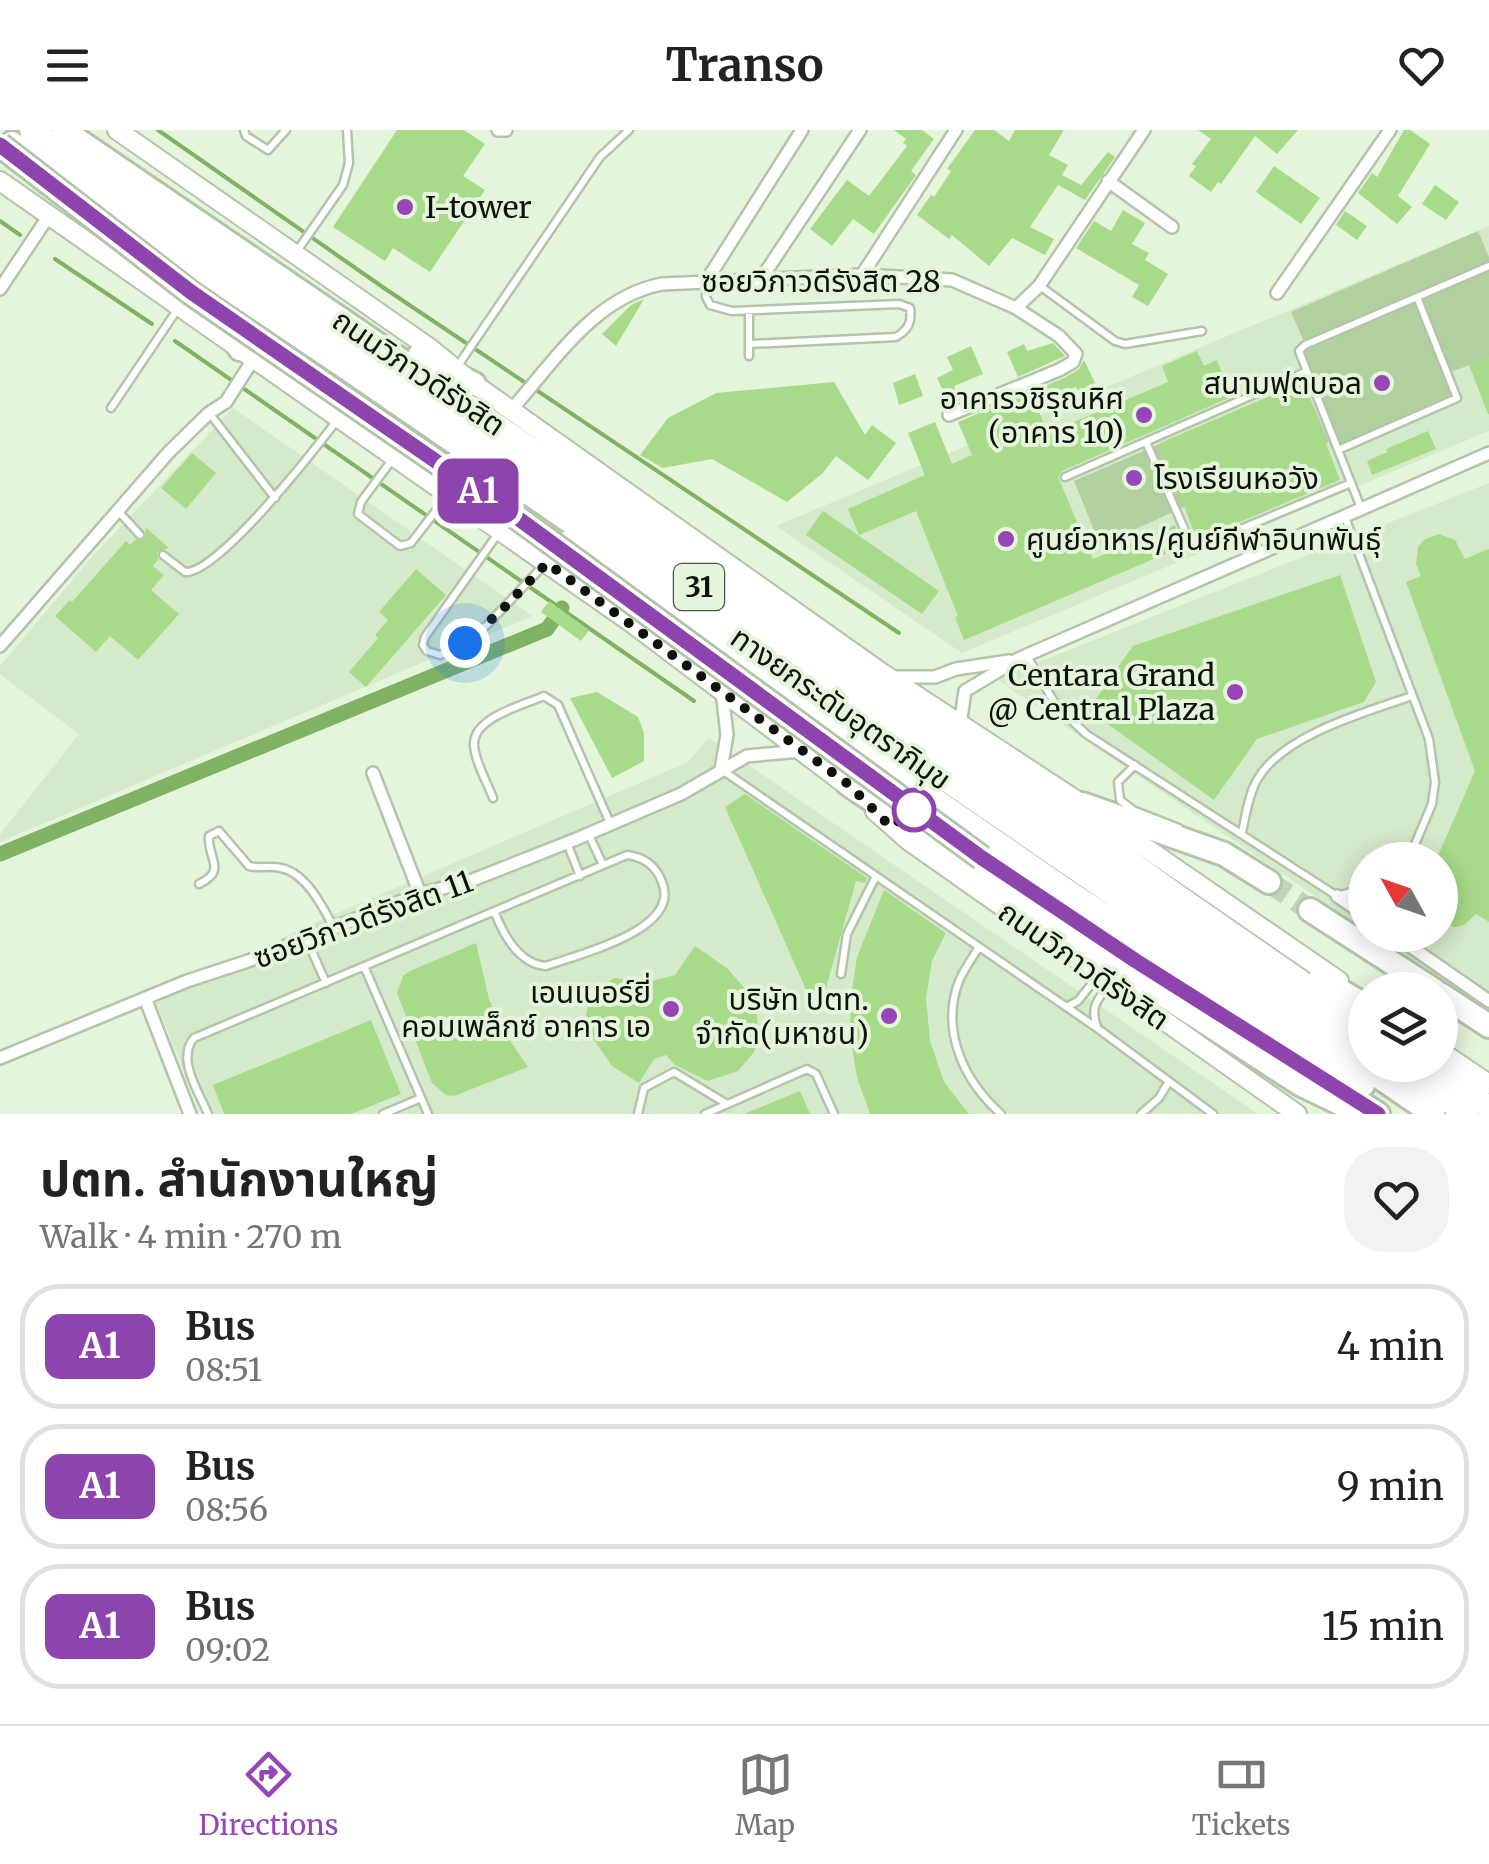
<!DOCTYPE html>
<meta charset="utf-8">
<style>
:root{--surface:#fff;--page:#f2f2f2;--text:#222;--muted:#767676;--line:#e0e0e0;--accent:#9646b6}
body{margin:0;font-family:Merriweather,"Noto Sans Thai",serif;background:var(--page);color:var(--text);height:100vh;display:flex;flex-direction:column;font-size:38px;white-space:nowrap}
*{box-sizing:border-box;margin:0}
p{font-size:32px;color:var(--muted)}
.icon{flex:none;width:55px;height:55px;fill:none;stroke:currentColor;stroke-width:2;stroke-linecap:round;stroke-linejoin:round}
.map{position:relative;height:984px;overflow:hidden}
.sheet{display:flex;flex-direction:column;background:var(--surface);flex:1}
.sheet>*{flex:none}
.badge{padding:0 20px;border-radius:15px;font-size:35px;line-height:65px}
.needle{width:65px;rotate:310deg}
.controls{position:absolute;left:1348px;top:712px;display:grid;gap:20px}
.controls a{display:grid;place-items:center;width:110px;height:110px;border-radius:50%;background:var(--surface);box-shadow:0 5px 25px #0003;font-size:50px}
.you{position:absolute;width:50px;height:50px;margin:-25px;border:8px solid #fff;border-radius:50%;background:#1a73e8;box-shadow:0 0 0 15px #1a73e833}
.map>.badge{position:absolute;translate:-50% -50%;box-shadow:0 0 0 5px #fff}
.round{display:grid;place-items:center;flex:none;width:105px;height:105px;border-radius:40px;background:var(--page)}
.overview{display:flex;align-items:center;justify-content:space-between;height:170px;padding:0 40px}
h1{font-size:48px;font-weight:700;line-height:75px}
ul{padding:0;list-style:none}
li{display:flex;align-items:center;gap:30px;height:125px;margin:0 20px 15px;padding:0 20px;border:5px solid var(--line);border-radius:40px}
li div{flex:1}
li b{display:block;font-size:38px}
li em{font-style:normal}
li .badge{min-width:110px;font-weight:700;text-align:center}
header{display:flex;justify-content:space-between;align-items:center;height:130px;padding:0 40px;background:var(--surface);font-size:45px;font-weight:700}
.menu{display:flex;justify-content:space-around;align-items:center;height:140px;border-top:2px solid var(--line);background:var(--surface);font-size:28px;color:var(--muted)}
.menu a{display:grid;justify-items:center;gap:5px}
.menu .active{color:var(--accent)}
.map>svg:first-child{display:block}
.built{fill:#d5eaca}
.green{fill:#b0d19e}
.lines{fill:none;stroke-linecap:round;stroke-linejoin:round}
.stream{stroke:#80b263;stroke-width:4}
.canal{stroke:#80b263;stroke-width:15}
.building{fill:#a7db89}
.highway-tunnel{stroke:#c4d3bc;stroke-width:22;stroke-dasharray:22 11;stroke-linecap:butt}
.lane-casing{stroke:#b3c4ab;stroke-width:11}
.street-casing{stroke:#b3c4ab;stroke-width:16}
.secondary-casing{stroke:#b3c4ab;stroke-width:22}
.highway-casing{stroke:#b3c4ab;stroke-width:28}
.lane{stroke:#fff;stroke-width:6}
.street{stroke:#fff;stroke-width:11}
.secondary{stroke:#fff;stroke-width:18}
.highway{stroke:#fff;stroke-width:22}
.highway-bridge-casing{stroke:#b3c4ab;stroke-width:28;stroke-linecap:butt}
.highway-bridge{stroke:#fff;stroke-width:22}
.line-casing{stroke:#fff;stroke-width:22}
.line{stroke:#8e44ad;stroke-width:15}
.walk{stroke:#0d120a;stroke-width:10;stroke-dasharray:0 18}
.poi-dot{fill:#9646b6;stroke:#e4f5db;stroke-width:4}
.stop-dot{fill:#fff;stroke:#8e44ad;stroke-width:5}
.labels{text-anchor:middle;dominant-baseline:central;stroke-width:8;stroke-linejoin:round;paint-order:stroke}
.shield{fill:#e4f5db;stroke:#4e5649;stroke-width:2.5}
.shield-label{font-size:28px;font-weight:bold;fill:#0d120a}
.poi-label{font-size:30px;fill:#0d120a;stroke:#e4f5db;text-anchor:end}
.street-label{font-size:30px;fill:#0d120a;stroke:#e4f5db}
</style>
<header><svg class="icon" aria-label="menu" viewBox="0 0 24 24"><path d="M4 6h16M4 12h16M4 18h16"/></svg>Transo<svg class="icon" aria-label="heart" viewBox="0 0 24 24"><path d="M12 20l-8-8c-3-5 5-10 8-4 3-6 11-1 8 4z"/></svg></header>
<div class="map">
<svg width="1489" height="984" viewBox="0 0 1489 984">
<rect width="100%" height="100%" fill="#e4f5db"/>
<path class="built" d="M1489,96v205l-527,222 -186,-127z
M233,278l299,208 -532,226v-8l79,-100 -79,-60v-8l91,-108z
M1489,353v530l-117,-78h68v-75h-75v70l-369,-251z
M709,608l549,376h-1056l-46,-111 142,-73 390,-168z"/>
<path class="green" d="M1478,101l11,26v100l-40,16 8,23 -119,54 -39,-99 6,-7 -14,-32z
M1303,252l26,60 -229,103 -26,-64z"/>
<g class="lines">
<path class="stream" d="M158,0l226,158 515,345
M0,91l20,14
M55,129l97,65
M175,211l519,360"/>
<path class="canal" d="M0,724l547,-225 15,-21"/>
</g>
<path class="building" d="M397,0h67l21,14 -22,32 22,14 -55,82 -37,-24 -8,13 -52,-34z
M894,0h28l12,9 -23,32 5,4 -42,59 -21,-15 -21,27 -22,-17 37,-49 22,16 38,-50 -4,-3 3,-4z
M975,0h19l15,11 6,-11h49l-15,25 19,10 -6,10 19,10 27,-33 7,5 -30,43 -27,-15 -28,42 24,12 -9,16 -33,-17 -23,28 -37,-31 -3,4 -32,-24 14,-20 3,2 17,-26 -4,-2z
M1198,0h100l-21,24 -22,-18 -34,48 -3,-2 -7,10 -22,-16 7,-10 -4,-2 19,-25z
M1404,0h6l20,14 -32,52 14,11 -15,17 -39,-31 14,-20 5,4z
M1274,36l46,32 -19,26 -45,-32z
M1435,55l24,17 -13,18 -24,-16z
M1123,80l22,13 -13,21 17,9 -4,7 23,14 -20,32 -16,-9 7,-12 -63,-37 18,-27 17,10z
M1345,81l22,15 -10,14 -21,-15z
M644,169l-28,47 -14,-12 29,-29z
M1053,213l12,13 -47,21 -11,-25 17,-8 3,7z
M971,216l12,28 -29,12 6,14 -10,5 -13,-27 16,-8 -6,-13z
M1197,221l7,15 13,-6 14,37 -169,74 -4,6 35,82 82,-34 9,21 -220,94 -9,-23 3,-1 -42,-105 -57,24 -11,-26 77,-34 -17,-42 27,-11 17,42 20,-9 -14,-33 106,-44 15,-9 5,-9 11,23 -17,8 -2,-4 -40,18 12,28 120,-51 -6,-16z
M1489,227v57h-1l-19,-49z
M915,244l8,22 -24,9 -6,-22z
M834,252l31,53 7,-10 24,18 -28,37 -32,-24 -13,17 -36,29 -75,-43 -49,9 -23,-13 28,-37 48,-25z
M1303,252l37,98 -143,60 -37,-97z
M1428,301l8,18 -64,26 -5,-14 20,-9 -1,-3z
M192,323l24,20 -30,36 -25,-21z
M823,381l116,80 -17,23 -116,-79z
M146,398l23,20 -12,4 1,8 -5,6 11,9 -13,15 28,24 -41,46 -28,-24 -14,16 -41,-36 15,-16 2,2 54,-61 4,4 5,-5 10,-1z
M1439,404l16,6 10,19 24,-10v373l-13,-8 -12,11 -9,2 -15,-4v-63h-4l39,-89 -69,-189 15,-6 -5,-12 2,-17 6,-7z
M416,439l30,26 -80,92 -17,-15 29,-34 -3,-3 13,-15 -9,-8z
M1340,445l36,107 -12,20 -107,37 -43,61 -126,-90 45,-64z
M549,471l40,29 -8,11 -40,-29z
M597,562l41,25 6,16v28l-32,17 -42,-80z
M745,664l122,84 -2,5 -9,-2 -33,118 -11,4 -87,-196z
M884,760l62,43 -14,28 -6,37 4,43 14,41 25,32h-99l-13,-37 -7,-43 1,-37 6,-40z
M476,813l13,56 15,33 24,35 -74,29 -8,-1 -14,-12 -35,-90 6,-17 7,-5z
M695,816l33,23 18,21 11,25 1,24 -4,13 -16,19 -30,10 -33,-16 -9,-10 -12,4 -15,24 -27,-17 -18,-26 -8,-25 5,-21 23,-16 34,4 27,-7z
M371,890l30,74 -50,20h-127l-11,-29z
M800,961l10,23h-66z"/>
<g class="lines">
<path class="highway-tunnel" d="M1269,752l41,28"/>
<g class="lane-casing">
<path id="lane" d="M244,0l2,6 22,14 18,-20
M295,124l48,-69 6,-22 -2,-33
M707,151l-1,16 4,8 22,6 167,-7 11,4c2,14 -1,21 -14,29l-146,7
M1040,156l75,55 10,3 77,-13
M1417,167l72,-31
M749,226v-44
M457,237l143,-210 29,-27
M111,278l66,-98
M210,284l65,84
M1146,312l47,107 158,-66
M1338,320l119,-52 -40,-101 -112,48 -6,6 62,157
M394,327l-33,45 -3,12 42,32 11,-3 37,-48
M1065,347l240,-105
M119,382l21,23
M1345,387l84,222 6,43 -3,22 -19,45 -10,11
M499,402l-74,105 -2,8 4,6 13,4 25,-12 21,-17 58,-61
M163,425l22,17c33,2 131,-124 153,-153
M1027,526l29,49 30,29 251,162 28,-8
M1135,635l-17,17 2,18 13,10 46,18
M722,640l375,258 116,86
M493,668c-6,-16 -18,-36 -19,-53 -1,-28 50,-40 70,-49l14,9 52,118
M1242,702c4,-17 6,-36 15,-52 25,-45 109,-68 155,-84
M589,705l14,30
M568,715l12,31
M199,754c29,-14 8,-25 10,-48l10,-5 30,35c11,3 21,-1 32,2 25,5 42,39 53,60
M307,810l19,43
M979,817c-6,10 -15,22 -20,34 -19,50 5,100 42,133
M364,836l64,148
M841,844l6,-40 29,-58
M1066,877l12,-6 19,-24
M1097,897c-7,-20 0,-27 12,-42
M208,984c-9,-22 -32,-55 -14,-76l433,-183c17,2 29,11 35,27 20,48 -83,72 -116,84 -27,-2 -42,-30 -51,-53
M383,984l38,-16
M638,984l6,-26 30,-16 53,32
M705,984l102,-45 9,5 18,40
M1141,984l18,-16 9,-15"/>
</g>
<g class="street-casing">
<path id="street" d="M498,0h8
M1108,51l64,46
M862,145l94,-145
M761,149l99,-149
M707,150l95,-150
M0,159l50,-75
M1277,163l113,-163
M1016,178l23,-22 105,-156
M511,280c44,-49 83,-113 151,-126l200,-9 90,5 64,28 43,28 17,18 -3,8 -14,8 -110,45
M0,516l169,-194 40,-39 17,-11 28,-44
M895,547h40l21,-8 53,-8
M960,595l5,-34 53,-32 471,-206
M721,639l6,-34 -5,-44
M373,643l47,121
M1337,766l28,19
M1394,805l95,66
M145,868l45,116
M0,928l187,-77 61,-20 172,-67 50,-13 104,-41 107,-46 66,-38 53,-5"/>
</g>
<g class="secondary-casing">
<path id="secondary" d="M117,0l314,219 43,35 408,289 200,131 257,177
M0,51l633,443 224,169
M875,681l34,30 388,273
M1440,921l49,33"/>
</g>
<g class="highway-casing">
<path id="highway" d="M31,0l1334,915
M63,0l985,671 127,93 190,132
M12,13l334,225 1087,746
M216,179l24,40
M419,226l55,28
M568,412l222,158 279,192 294,193
M848,654l223,151 229,149 62,30
M1082,674l142,50 45,28
M1310,780l124,80
M1320,849l45,26
M1440,864l49,32
M1251,903l127,81
M1394,935l73,49
M1427,935l62,42"/>
</g>
<use href="#lane" class="lane"/>
<use href="#street" class="street"/>
<use href="#secondary" class="secondary"/>
<use href="#highway" class="highway"/>
<g class="highway-bridge-casing">
<path id="highway-bridge" d="M0,15l191,148 317,218 474,347"/>
</g>
<use href="#highway-bridge" class="highway-bridge"/>
</g>
<g class="lines">
<g class="line-casing">
<path id="line" d="M0,15l191,147 317,219 474,347 154,103 242,153"/>
</g>
<use href="#line" class="line"/>
<path class="walk" d="M465,513l37,-33 45,-47 301,221 43,43 23,-17"/>
</g>
<g class="poi-dot">
<circle cx="405" cy="77" r="10"/>
<circle cx="1382" cy="253" r="10"/>
<circle cx="1144" cy="285" r="10"/>
<circle cx="1134" cy="348" r="10"/>
<circle cx="1006" cy="409" r="10"/>
<circle cx="1235" cy="562" r="10"/>
<circle cx="671" cy="879" r="10"/>
<circle cx="889" cy="886" r="10"/>
</g>
<circle class="stop-dot" cx="914" cy="680" r="20"/>
<g class="labels">
<rect class="shield" x="674" y="434" width="50" height="46" rx="8"/>
<g class="shield-label">
<text x="699" y="457">31</text>
</g>
<g class="poi-label">
<text x="425" y="77" text-anchor="start">I-tower</text>
<text x="1362" y="253">สนามฟุตบอล</text>
<text x="1124" y="268">อาคารวชิรุณหิศ<tspan x="1124" dy="34">(อาคาร 10)</tspan></text>
<text x="1154" y="348" text-anchor="start">โรงเรียนหอวัง</text>
<text x="1026" y="409" text-anchor="start">ศูนย์อาหาร/ศูนย์กีฬาอินทพันธุ์</text>
<text x="1215" y="545">Centara Grand<tspan x="1215" dy="34">@ Central Plaza</tspan></text>
<text x="651" y="862">เอนเนอร์ยี่<tspan x="651" dy="34">คอมเพล็กซ์ อาคาร เอ</tspan></text>
<text x="869" y="869">บริษัท ปตท.<tspan x="869" dy="34">จำกัด(มหาชน)</tspan></text>
</g>
<g class="street-label">
<text x="821" y="151">ซอยวิภาวดีรังสิต 28</text>
<text transform="translate(419 242) rotate(34)">ถนนวิภาวดีรังสิต</text>
<text transform="translate(841 578) rotate(35)">ทางยกระดับอุตราภิมุข</text>
<text transform="translate(363 789) rotate(-20)">ซอยวิภาวดีรังสิต 11</text>
<text transform="translate(1084 835) rotate(35)">ถนนวิภาวดีรังสิต</text>
</g>
</g>
</svg>
<div class="controls">
<a><svg class="needle" viewBox="-14 -14 28 28"><path d="M0-13l5 13h-10z" fill="#e53935"/><path d="M0 13l5-13h-10z" fill="#767676"/></svg></a>
<a><svg class="icon" aria-label="layers" viewBox="0 0 24 24"><path d="M12 4l9 5-9 5-9-5zM3 14l9 5 9-5"/></svg></a>
</div>
<div class="you" style="left:465px;top:513px"></div>
<b class="badge" style="left:478px;top:361px;background:#8e44ad;color:#fff">A1</b>
</div>
<section class="sheet">
<div class="overview"><div><h1>ปตท. สำนักงานใหญ่</h1><p>Walk · 4 min · 270 m</p></div><a class="round"><svg class="icon" aria-label="heart" viewBox="0 0 24 24"><path d="M12 20l-8-8c-3-5 5-10 8-4 3-6 11-1 8 4z"/></svg></a></div>
<ul>
<li><span class="badge" style="background:#8e44ad;color:#fff">A1</span><div><b>Bus</b><p>08:51</p></div><em>4 min</em></li>
<li><span class="badge" style="background:#8e44ad;color:#fff">A1</span><div><b>Bus</b><p>08:56</p></div><em>9 min</em></li>
<li><span class="badge" style="background:#8e44ad;color:#fff">A1</span><div><b>Bus</b><p>09:02</p></div><em>15 min</em></li>
</ul>
</section>
<nav class="menu">
<a class="active"><svg class="icon" aria-label="directions" viewBox="0 0 24 24"><path d="M12 3l9 9-9 9-9-9zM9 14v-3h6M13 9l2 2-2 2"/></svg>Directions</a>
<a><svg class="icon" aria-label="map" viewBox="0 0 24 24"><path d="M3 6l6-2 6 2 6-2v14l-6 2-6-2-6 2zM9 4v14M15 6v14"/></svg>Map</a>
<a><svg class="icon" aria-label="tickets" viewBox="0 0 24 24"><path d="M3 7h18v10H3zM15 7v10"/></svg>Tickets</a>
</nav>
